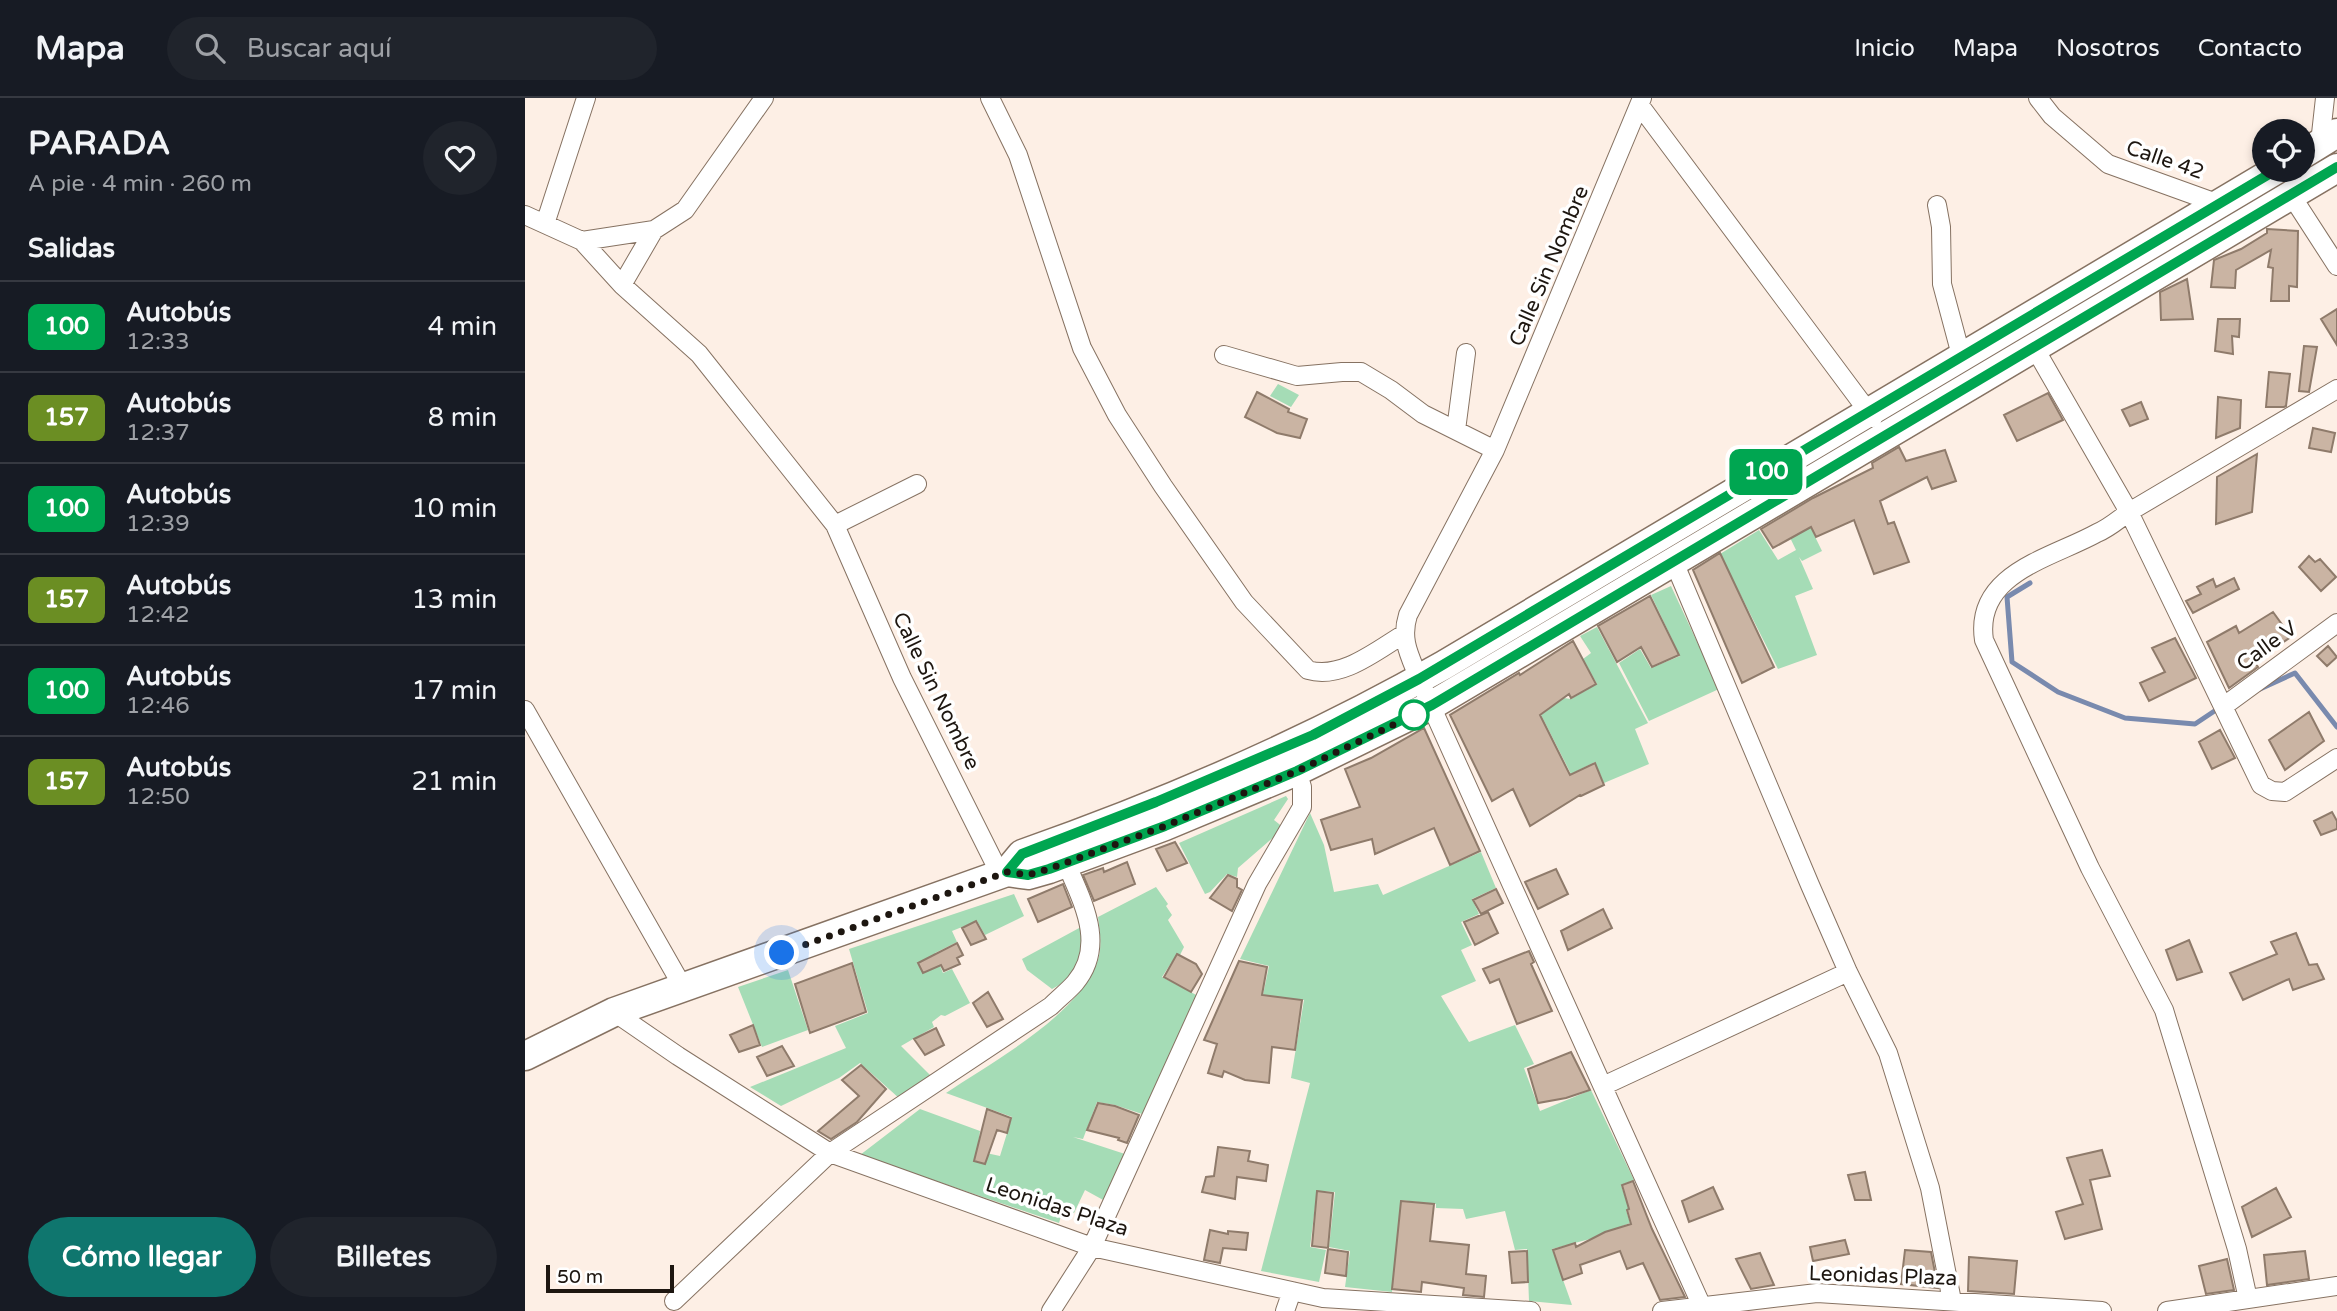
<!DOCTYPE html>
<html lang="es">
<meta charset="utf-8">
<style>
:root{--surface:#171b24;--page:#20242c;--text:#f1f3f6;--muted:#9ea1a6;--line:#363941;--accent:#0f766e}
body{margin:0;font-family:"Varela Round",sans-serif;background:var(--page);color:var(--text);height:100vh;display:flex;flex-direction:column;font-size:26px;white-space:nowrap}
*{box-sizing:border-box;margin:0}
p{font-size:23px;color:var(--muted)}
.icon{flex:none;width:38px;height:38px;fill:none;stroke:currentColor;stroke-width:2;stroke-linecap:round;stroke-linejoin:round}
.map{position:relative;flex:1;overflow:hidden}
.drawer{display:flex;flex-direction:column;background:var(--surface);width:525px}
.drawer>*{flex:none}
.badge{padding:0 14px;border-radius:10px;font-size:24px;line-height:46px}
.controls{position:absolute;left:1727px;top:21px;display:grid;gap:14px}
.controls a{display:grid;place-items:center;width:63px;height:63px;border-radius:50%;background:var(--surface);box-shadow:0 4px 10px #0003;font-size:35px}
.scale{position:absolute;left:21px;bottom:18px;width:128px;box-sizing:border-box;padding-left:7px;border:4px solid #1d1610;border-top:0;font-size:19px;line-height:24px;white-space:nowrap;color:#1d1610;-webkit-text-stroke:5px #fff;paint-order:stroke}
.you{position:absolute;width:35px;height:35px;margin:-18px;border:5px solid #fff;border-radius:50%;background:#1a73e8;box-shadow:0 0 0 10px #1a73e833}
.map>.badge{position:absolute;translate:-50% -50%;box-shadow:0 0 0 4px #fff}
h2{padding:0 28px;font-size:26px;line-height:63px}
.round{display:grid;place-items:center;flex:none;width:74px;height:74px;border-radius:37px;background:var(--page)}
.head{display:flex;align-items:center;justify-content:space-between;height:119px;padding:0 28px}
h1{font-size:33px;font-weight:700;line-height:52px}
.primary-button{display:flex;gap:14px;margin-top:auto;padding:14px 28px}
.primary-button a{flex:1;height:80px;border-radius:42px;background:var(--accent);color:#fff;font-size:28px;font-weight:700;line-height:80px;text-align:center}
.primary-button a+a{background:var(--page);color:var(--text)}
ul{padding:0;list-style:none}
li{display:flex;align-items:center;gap:21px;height:91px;padding:0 28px;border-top:2px solid var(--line)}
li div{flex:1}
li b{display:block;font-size:26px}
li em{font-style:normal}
li .badge{min-width:77px;font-weight:700;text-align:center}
header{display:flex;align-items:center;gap:42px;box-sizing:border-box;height:98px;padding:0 35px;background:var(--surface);border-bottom:2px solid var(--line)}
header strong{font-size:33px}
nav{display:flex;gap:38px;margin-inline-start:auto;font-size:24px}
.search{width:490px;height:63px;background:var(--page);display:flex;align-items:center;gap:18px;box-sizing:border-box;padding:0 24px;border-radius:38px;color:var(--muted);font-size:26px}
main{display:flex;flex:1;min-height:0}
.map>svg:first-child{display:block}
.green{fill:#a5dcb6}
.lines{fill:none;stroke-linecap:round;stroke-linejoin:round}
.stream{stroke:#798aae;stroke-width:5}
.building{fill:#cab4a3;stroke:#8f7b6b;stroke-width:2}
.street-casing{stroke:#867262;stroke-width:20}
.primary-casing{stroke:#867262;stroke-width:31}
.street{stroke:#fff;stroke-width:18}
.primary{stroke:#fff;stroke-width:28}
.line-casing{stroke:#fff;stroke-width:16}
.line{stroke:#00a651;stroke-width:10}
.walk{stroke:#1d1610;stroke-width:7;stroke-dasharray:0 12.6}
.stop-dot{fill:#fff;stroke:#00a651;stroke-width:3.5}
.labels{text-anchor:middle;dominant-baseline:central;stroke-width:7;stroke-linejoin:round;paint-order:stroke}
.street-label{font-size:21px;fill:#1d1610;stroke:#fff}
</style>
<header>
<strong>Mapa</strong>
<div class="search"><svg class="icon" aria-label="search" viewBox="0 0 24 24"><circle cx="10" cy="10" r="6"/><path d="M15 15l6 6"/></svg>Buscar aquí</div>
<nav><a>Inicio</a><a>Mapa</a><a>Nosotros</a><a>Contacto</a></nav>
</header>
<main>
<section class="drawer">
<div class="head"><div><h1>PARADA</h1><p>A pie · 4 min · 260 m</p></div><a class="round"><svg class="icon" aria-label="heart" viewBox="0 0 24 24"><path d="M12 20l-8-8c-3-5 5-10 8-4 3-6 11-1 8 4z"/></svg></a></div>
<h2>Salidas</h2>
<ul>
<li><span class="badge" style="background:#00a651;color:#fff">100</span><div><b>Autobús</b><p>12:33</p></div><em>4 min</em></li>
<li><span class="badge" style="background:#6b8e23;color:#fff">157</span><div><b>Autobús</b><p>12:37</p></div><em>8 min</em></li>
<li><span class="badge" style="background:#00a651;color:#fff">100</span><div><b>Autobús</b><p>12:39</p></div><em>10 min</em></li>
<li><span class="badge" style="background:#6b8e23;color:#fff">157</span><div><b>Autobús</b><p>12:42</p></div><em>13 min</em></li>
<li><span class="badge" style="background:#00a651;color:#fff">100</span><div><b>Autobús</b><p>12:46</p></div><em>17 min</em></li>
<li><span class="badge" style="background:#6b8e23;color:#fff">157</span><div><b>Autobús</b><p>12:50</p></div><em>21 min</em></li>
</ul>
<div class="primary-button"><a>Cómo llegar</a><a>Billetes</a></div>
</section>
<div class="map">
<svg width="1812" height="1213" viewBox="0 0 1812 1213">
<rect width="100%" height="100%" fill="#fdefe5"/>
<path class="green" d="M753,286l21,11 -8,12 -21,-11z
M1275,408l22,45 -20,10 -3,-4 14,32 -18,7 22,59 -39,14 -58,-115 39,-24 19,30 18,-10 -16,-33z
M1146,488l48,103 -70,32 -30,-58 21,-14 11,19 29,-12 -29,-61z
M1072,529l51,96 -13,6 14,35 -45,19 -9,-21 -24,12 -30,-59 23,-17 7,1 26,-15 -14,-25 8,-6 -11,-17z
M761,698l2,3 -14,21 10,8 -46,40 -1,9 -10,-3 -17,18 -5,2 -26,-51z
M785,715l14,32 10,47 44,-8 5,11 98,-43 15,36 -24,11 7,15 -18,8 11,23 -11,5 15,31 -35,15 28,46 46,-17 19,39 -10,4 16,43 51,-21 43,90 -13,5 8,24 -3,1 4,13 -40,16 -38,10 20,56 -43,-4 -2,-52 -12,1 -10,-39 -39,8 -3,-10 -27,-1v-4l-35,-4 -9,92 -47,-5 5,-36 -21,-4 6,-55 -18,-1 -7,56 16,3 -7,32 -58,-11 49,-188 -19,-5 13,-78 -41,-5 6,-29 -29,-7z
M631,789l12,17 -2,2 6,9 -4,5 16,27 -4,8 -3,-1 -15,23 40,21 -54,118 -33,-11 -18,-3 -14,37 -10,-2 55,18 -23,46 -20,-11 -11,23 -11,-4 -4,14 -199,-68 60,-46 60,22 -3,20 23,5 12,-39 -66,-24c46,-31 128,-75 150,-128 7,-15 4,-31 2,-48z
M489,796l10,22 -39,19 -8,-14 -25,10 5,11 -22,11 8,20 9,-4 18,34 -25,13 -4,-1 -9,7 2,5 -33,19 31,31 -32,22 -40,-36 -21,15 -58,28 -31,-19 96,-39 -11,-22 33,-13 -19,-64z
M556,829l13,20 -11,25 -31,17 -25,-19 -5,-11z
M263,872l20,60 -46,17 -24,-60z"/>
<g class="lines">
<path class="stream" d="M1505,485l-23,14 5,65 46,30 67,26 70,6 24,-16
M1735,591l35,-16 42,54"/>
</g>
<path class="building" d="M1742,131l31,2 -1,56 -8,-1v15h-18l2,-33 -5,-1 3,-17 -35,20 -1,18 -24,-1 3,-27 27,-11 26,-16z
M1662,181l6,40 -32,1 -1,-28z
M1812,211v36l-16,-26z
M1693,221h22l-1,18 -7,-1 1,18 -18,-3z
M1779,248l13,1 -8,45 -10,-1z
M1744,274l21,2 -4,32 -2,1h-18z
M732,294l32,17 -1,3 19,7 -7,19 -23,-5 -32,-16z
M1523,295l15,27 -46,21 -13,-26z
M1693,299l23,3 -1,28 -24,10z
M1616,304l7,17 -18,7 -8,-16z
M1788,330l22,5 -4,19 -22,-4z
M1374,349l7,14 39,-11 11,31 -24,8 -5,-12 -47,24 8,23 6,-2 15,40 -35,12 -20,-54 -38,17 -5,-10 -38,21 -12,-19 52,-31 60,-30 -1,-5z
M1732,356l-5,58 -36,12 1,-47z
M1195,455l54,114 -32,16 -49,-113z
M1784,458l6,6 5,-3 16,18 -15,14 -22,-24z
M1709,480l5,11 -46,24 -7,-12 15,-7 -4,-7 16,-8 3,8z
M1125,498l29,59 -27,12 -11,-20 -24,15 -19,-36z
M1748,514l18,25 -37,24 4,6 -29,21 -22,-46 29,-16 3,7z
M1650,540l21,40 -47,23 -9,-18 25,-11 -13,-24z
M1048,543l23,43 -25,14 -2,-4 -29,21 30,60 25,-12 9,22 -23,11 -1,-1 -50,31 -17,-37 -21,12 -42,-86 69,-42 1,2z
M1803,548l9,11 -10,9 -10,-10z
M1784,614l15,29 -39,29 -16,-30z
M899,630l56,123 -30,14 -16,-37 -59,26 -3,-15 -41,11 -10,-30 39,-13 -15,-38 26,-11z
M1695,632l15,28 -23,11 -13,-27z
M1807,714l5,9v8l-16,6 -7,-14z
M650,744l12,21 -20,8 -11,-22z
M602,764l8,22 -41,17 -11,-26 20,-7 1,4z
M1031,771l12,25 -30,15 -13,-27z
M703,777l9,4v8l5,3 -10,21 -22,-13z
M538,786l9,23 -34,15 -10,-23z
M971,791l7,14 -22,11 -8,-14z
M1078,811l9,19 -44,22 -7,-19z
M963,814l10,21 -23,12 -11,-23z
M451,823l10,18 -15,6 -9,-17z
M1771,835l13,32 8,-1 7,15 -31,11 -4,-11 -46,21 -13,-27 47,-19 -6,-12z
M1664,842l13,32 -25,8 -11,-30z
M432,845l6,12 -6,3 3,6 -16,7 -3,-6 -18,8 -5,-10z
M1004,853l5,11 -3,2 21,47 -35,13 -18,-45 -9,4 -7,-14z
M652,856l19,10 6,10 -11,18 -27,-15z
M714,863l28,6 -5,28 40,5 -7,50 -23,-3 -3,36 -24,-3 -21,-9 -2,6 -14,-4 9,-29 -13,-4z
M327,865l14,49 -56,21 -15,-49z
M463,894l15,27 -16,8 -14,-24z
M228,927l7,20 -21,7 -9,-17z
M411,930l8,17 -19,10 -11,-16z
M257,948l12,20 -27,10 -10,-19z
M1046,954l19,38 -24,8 -28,5 -10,-34z
M336,967l25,24 -29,33 -26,17 -13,-8 41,-35 -17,-16z
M573,1005l17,3 24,9 -12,28 -9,-3 1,-2 -32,-8z
M462,1011l24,9 -4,15 -10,-3 -12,34 -11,-3z
M693,1049l32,4 -2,10 20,4 -2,16 -29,-4 -2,22 -33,-7 4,-15 8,-1z
M1577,1052l8,26 -20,4 12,49 -37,10 -9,-27 27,-8 -16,-46z
M1340,1074l6,28h-16l-7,-25z
M1108,1083l19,48 33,68 -25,3 -17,-37 -16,6 -7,-18 -40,14 2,8 -19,7 -10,-30 22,-7 1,4 29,-15 26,-8 -4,-14 2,-1 -7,-24z
M1188,1089l10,22 -34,13 -7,-21z
M1751,1090l15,29 -39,20 -10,-30z
M792,1093l16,2 -5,55 -16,-2z
M876,1103l33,3 -4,37 39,4 -3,29 20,2 -2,21 -21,-2 1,-7 -42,-6 -1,10 -29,-3z
M685,1132l18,4v-3l20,2 -2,17 -23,-2 -3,15 -16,-3z
M1320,1142l4,14 -36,7 -3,-14z
M803,1151l20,3 -2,24 -21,-3z
M1380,1152l26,2 7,36 -37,-4z
M1002,1153l1,31 -16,1 -3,-31z
M1780,1153l4,28 -42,6 -3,-30z
M1235,1155l14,32 -23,4 -15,-30z
M1444,1159l48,4 -3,33 -46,-3z
M1702,1161l7,31 -28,4 -7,-28z"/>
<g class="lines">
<g class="street-casing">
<path id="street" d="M465,0l28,57 64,193 35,67 46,71 81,116 64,68c33,10 68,-19 96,-36
M1117,0l-147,352 -87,165c-8,25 2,41 11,64l285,632
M1513,0l14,18 56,48 111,40
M1116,9l232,311
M1795,45l5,-45
M1766,97l46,71
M1412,107l4,22 1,57 20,75
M0,117l57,26 40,44 77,69 136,171 67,153 98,196
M20,126l41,-126
M57,143l72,-11 31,-20 79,-112
M97,187l32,-55
M1509,249l95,165 132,273 11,6 13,1 52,-34
M699,257l73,21 45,-4h19l30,18 32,24 72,36
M931,332l10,-77
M310,427l82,-41
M1149,464l136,323 38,87 40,81 42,135 22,113
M1699,608l113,-83
M0,612l159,279
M89,914l64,44 152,97 262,94 231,51 208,13
M1078,988l245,-114
M1723,1201l-11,-50 -73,-239 -74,-142 -106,-228c-10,-67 68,-82 113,-107 12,-5 22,-14 32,-21l208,-123
M149,1203l156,-148 221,-147c8,-8 17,-15 24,-23 32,-38 7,-82 -9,-120
M526,1213l41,-64 165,-363 45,-77v-20l-5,-16
M760,1213l7,-20
M1137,1213l155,-18 285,18
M1642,1213l170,-25"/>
</g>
<g class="primary-casing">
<path id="primary" d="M1778,56l34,-21
M482,774l21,3 21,-6 116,-43 132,-55 135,-66 905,-537
M0,958l89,-44 393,-140 15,-18c145,-51 289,-113 422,-189l832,-495"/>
</g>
<use href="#street" class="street"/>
<use href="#primary" class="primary"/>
</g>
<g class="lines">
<g class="line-casing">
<path id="line" d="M1751,72l-857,509 -106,56 -157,67 -134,52 -15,18 21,3 21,-6 116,-43 132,-55 135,-66 905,-538"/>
</g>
<use href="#line" class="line"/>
<path class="walk" d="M257,855l225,-81 21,3 21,-6 116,-43 132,-55 117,-56"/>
</g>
<circle class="stop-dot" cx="889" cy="617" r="14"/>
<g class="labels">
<g class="street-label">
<text transform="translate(1640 62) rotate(19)">Calle 42</text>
<text transform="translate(1024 168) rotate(-67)">Calle Sin Nombre</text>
<text transform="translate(1742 548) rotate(-36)">Calle V</text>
<text transform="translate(411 593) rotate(64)">Calle Sin Nombre</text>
<text transform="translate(532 1109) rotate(18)">Leonidas Plaza</text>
<text transform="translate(1358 1178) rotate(2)">Leonidas Plaza</text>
</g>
</g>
</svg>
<div class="controls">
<a><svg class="icon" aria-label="locate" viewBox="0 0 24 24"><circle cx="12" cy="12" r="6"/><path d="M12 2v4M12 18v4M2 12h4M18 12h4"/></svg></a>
</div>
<div class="scale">50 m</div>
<div class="you" style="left:257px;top:855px"></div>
<b class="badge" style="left:1241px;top:374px;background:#00a651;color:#fff">100</b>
</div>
</main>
